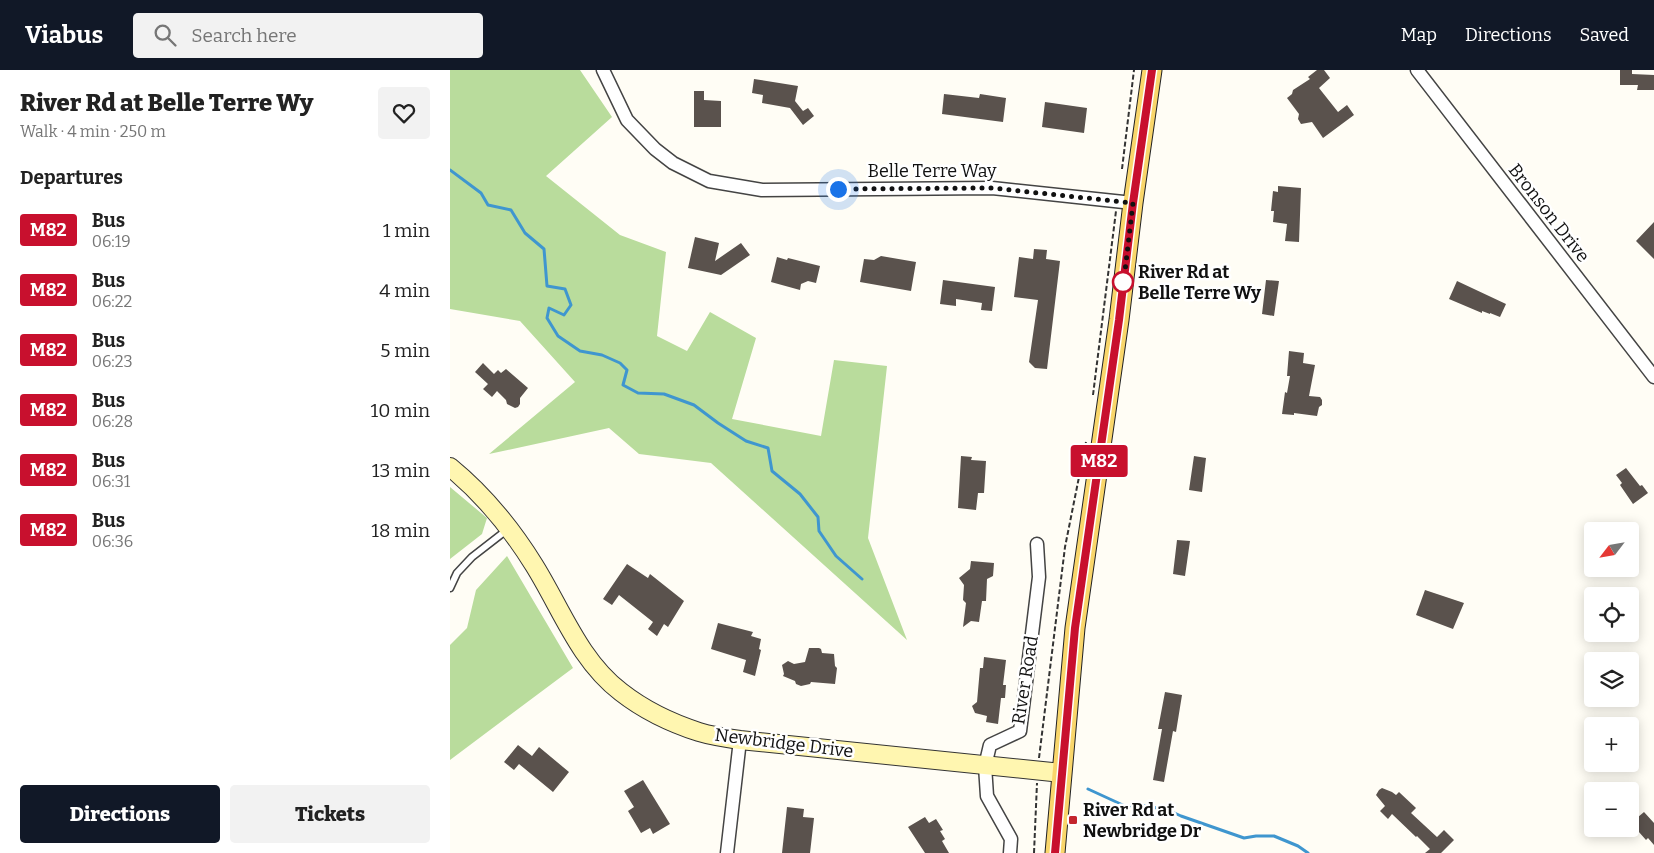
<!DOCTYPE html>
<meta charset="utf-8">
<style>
:root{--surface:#fff;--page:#f2f2f2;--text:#222;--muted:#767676;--accent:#111827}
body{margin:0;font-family:Bitter,serif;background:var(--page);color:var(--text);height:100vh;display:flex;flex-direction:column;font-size:19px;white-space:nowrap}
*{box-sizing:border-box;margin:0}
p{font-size:16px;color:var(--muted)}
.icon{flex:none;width:28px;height:28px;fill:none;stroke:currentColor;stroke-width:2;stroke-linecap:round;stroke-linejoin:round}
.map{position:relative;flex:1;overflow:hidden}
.drawer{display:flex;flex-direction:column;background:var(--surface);width:450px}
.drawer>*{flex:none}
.badge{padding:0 10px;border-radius:4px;font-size:18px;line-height:32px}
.needle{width:32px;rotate:239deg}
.controls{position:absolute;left:1134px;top:452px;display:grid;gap:10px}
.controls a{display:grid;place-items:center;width:55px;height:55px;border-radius:5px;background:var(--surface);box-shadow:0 2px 12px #0003;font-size:25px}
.you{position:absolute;width:25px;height:25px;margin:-12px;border:4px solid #fff;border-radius:50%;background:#1a73e8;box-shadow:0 0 0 8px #1a73e833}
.map>.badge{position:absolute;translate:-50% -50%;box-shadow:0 0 0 2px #fff}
h2{padding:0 20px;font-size:19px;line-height:45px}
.round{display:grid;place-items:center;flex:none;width:52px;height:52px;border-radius:5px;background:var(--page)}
.summary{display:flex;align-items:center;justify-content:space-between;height:85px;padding:0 20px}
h1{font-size:24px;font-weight:800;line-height:38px}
.primary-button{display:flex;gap:10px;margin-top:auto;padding:10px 20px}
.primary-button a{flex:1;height:58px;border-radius:5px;background:var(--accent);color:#fff;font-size:20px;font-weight:800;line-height:58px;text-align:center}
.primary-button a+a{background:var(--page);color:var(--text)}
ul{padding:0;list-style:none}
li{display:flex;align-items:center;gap:15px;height:60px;padding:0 20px}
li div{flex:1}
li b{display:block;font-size:19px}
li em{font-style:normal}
li .badge{min-width:55px;font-weight:700;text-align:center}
header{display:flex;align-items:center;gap:30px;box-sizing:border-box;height:70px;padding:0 25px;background:var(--accent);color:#fff}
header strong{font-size:24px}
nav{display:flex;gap:28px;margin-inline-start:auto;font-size:18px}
.search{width:350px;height:45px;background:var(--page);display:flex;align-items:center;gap:12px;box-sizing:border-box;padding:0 18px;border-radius:5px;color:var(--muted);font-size:19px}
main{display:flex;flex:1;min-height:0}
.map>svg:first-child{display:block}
.forest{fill:#b9dc9c}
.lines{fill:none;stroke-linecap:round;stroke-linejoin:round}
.stream{stroke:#3f96cf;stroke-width:3}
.building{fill:#5a524d}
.lane-casing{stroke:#444;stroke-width:9}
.street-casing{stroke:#444;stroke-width:15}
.secondary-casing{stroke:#333;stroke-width:20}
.primary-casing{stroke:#222;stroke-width:21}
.path{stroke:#333;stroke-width:2;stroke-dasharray:5 2.5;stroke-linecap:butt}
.lane{stroke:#fff;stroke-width:6}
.street{stroke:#fff;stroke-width:12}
.secondary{stroke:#fff6b0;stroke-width:18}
.primary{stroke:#f9d66b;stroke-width:19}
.line-casing{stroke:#fff;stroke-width:11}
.line{stroke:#c8102e;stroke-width:8}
.walk{stroke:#111;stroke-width:5;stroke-dasharray:0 9}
.stop-dot{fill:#fff;stroke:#c8102e;stroke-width:2.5}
.poi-dot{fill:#c4262e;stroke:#fff;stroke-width:2}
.labels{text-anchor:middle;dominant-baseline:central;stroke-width:5;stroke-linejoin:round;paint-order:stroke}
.street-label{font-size:18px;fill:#111;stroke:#fff}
.stop-label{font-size:18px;font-weight:bold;fill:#111;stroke:#fff;text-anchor:start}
.poi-label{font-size:18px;font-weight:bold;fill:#111;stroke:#fff;text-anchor:start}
</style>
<header>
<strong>Viabus</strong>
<div class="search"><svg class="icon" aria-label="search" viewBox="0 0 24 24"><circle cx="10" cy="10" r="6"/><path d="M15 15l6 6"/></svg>Search here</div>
<nav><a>Map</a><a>Directions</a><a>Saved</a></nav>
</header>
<main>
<section class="drawer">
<div class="summary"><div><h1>River Rd at Belle Terre Wy</h1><p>Walk · 4 min · 250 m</p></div><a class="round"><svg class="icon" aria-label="heart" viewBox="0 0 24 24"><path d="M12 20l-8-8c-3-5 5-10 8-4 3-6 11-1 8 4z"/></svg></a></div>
<h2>Departures</h2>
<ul>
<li><span class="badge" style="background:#c8102e;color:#fff">M82</span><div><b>Bus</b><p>06:19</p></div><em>1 min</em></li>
<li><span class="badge" style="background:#c8102e;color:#fff">M82</span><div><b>Bus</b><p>06:22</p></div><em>4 min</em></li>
<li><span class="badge" style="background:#c8102e;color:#fff">M82</span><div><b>Bus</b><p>06:23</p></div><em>5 min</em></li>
<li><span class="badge" style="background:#c8102e;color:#fff">M82</span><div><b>Bus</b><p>06:28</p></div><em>10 min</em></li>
<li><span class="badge" style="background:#c8102e;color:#fff">M82</span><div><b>Bus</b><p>06:31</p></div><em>13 min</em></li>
<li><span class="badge" style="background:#c8102e;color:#fff">M82</span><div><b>Bus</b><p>06:36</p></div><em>18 min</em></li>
</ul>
<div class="primary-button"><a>Directions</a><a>Tickets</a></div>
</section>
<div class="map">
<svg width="1204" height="783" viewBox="0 0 1204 783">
<rect width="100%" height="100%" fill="#fffdf5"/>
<path class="forest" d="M0,0h130l32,47 -66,59 74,59 46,17 -9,84 30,15 23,-39 46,26 -24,81 89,17 13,-76 53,6 -19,172 39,102 -196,-177 -72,-9 -30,-26 -120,26 86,-72 -55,-61 -70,-12z
M0,417l37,31 -5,16 -32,25z
M57,486l66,112 -123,92v-115l17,-17 9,-38z"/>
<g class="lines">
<path class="stream" d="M0,100l31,23 7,12 23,5 14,23 19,16 3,37 18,3 6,16 -7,10 -15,-7 -2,10 11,18 22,15 22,4 18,8 7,7 -4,15 15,8 26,1 30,11 24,18 28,18 22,7 4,23 28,23 18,23 1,14 17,25 26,23
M638,719l37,17 16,-1 27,5 13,6 63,22 12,-2h18l24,10 10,7"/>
</g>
<path class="building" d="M867,0h7l6,8 -11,10 19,24 9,-7 7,10 -31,23 -11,-16 -11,2 -3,-5 1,-5 -12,-16 5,-4 1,-4 17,-11 -2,-2z
M1170,0h12v4l22,1v15h-17l1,-5h-18z
M304,9l44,7 -3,15 8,10 5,-3 6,8 -11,9 -13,-17 -28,-5 1,-8 -11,-2z
M244,21h10v9l17,1v26h-27z
M494,24l35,4 1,-4 26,4 -3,24 -61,-8z
M595,32l42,6 -3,25 -42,-6z
M828,116l23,2 -2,54 -14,-1 2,-17 -14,-2 1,-11h-3l2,-20 5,1z
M1204,152v37l-18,-18z
M245,167l24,6 -4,18 26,-18 9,12 -29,20 -33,-7z
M584,179l13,1 -1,9 14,2 -13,108 -12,-1 -6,-6 9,-62 -24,-3 5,-40 14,2z
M431,186l35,6 -5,29 -51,-9 4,-23 10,1z
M327,187l10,3 1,-2 32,8 -4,17 -8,-2 -7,3 -1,6 -29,-8z
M493,210l52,7 -3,24 -11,-1 1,-7 -26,-4v7l-16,-2z
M816,210l13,1 -5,35 -12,-2z
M1007,211l49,23 -6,13 -10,-4v1l-8,-3v2l-33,-14z
M839,281l15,2 -1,10 12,2 -6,31 11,1 2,3v5l-3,2 -2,9 -23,-3v2l-12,-1 3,-22 2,1 3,-17h-3z
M33,293l11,11 4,-4 3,3 5,-4 22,19 -8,10v6l-2,3 -3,1 -8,-4 -1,-4 -9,-9 -5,6 -9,-8 5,-5 -13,-12z
M511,386l11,1 -1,3 15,1 -2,32h-6l-2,17 -18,-2z
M744,386l12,2 -4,34 -13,-2z
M1176,398l14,18 2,-1 6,8 -15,11 -13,-19 2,-2 -6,-8z
M727,470l13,1 -5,35 -12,-2z
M521,491l23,2 -1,13 -6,3 -1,22h-4l-3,21 -8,-1 -8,6 3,-24 -3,-3 1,-15 -5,-7 11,-9z
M177,494l21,14 2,-4 34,27 -16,26 -4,-3 -7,12 -9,-7 5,-7 -34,-27 -7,10 -9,-6z
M975,520l39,13 -11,26 -37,-14z
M268,553l35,9 -2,4 10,3 -2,10 2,1 -6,26 -12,-4 3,-12 -35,-11z
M359,578h10l2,1 1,4 12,1 1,12 2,2 -2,16 -24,-2 -1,2 -9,2 -5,-2 -1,-3 -12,-5 1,-2 -2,-9 6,-4 6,3 11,-2z
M534,587l22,3 -3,25h3l-1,13h-4l-3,26 -12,-2 1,-6 -12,-3 -3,-7 5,-4 3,-34h3z
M715,622l17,3 -6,37 -3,-1 -9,51 -11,-2 9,-51h-4z
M68,675l14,11 7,-9 30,25 -16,20 -34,-28 -5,6 -10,-8z
M193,710l27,44 -17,10 -3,-6 -9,5 -13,-22 6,-4 -10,-16z
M932,718l10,4 4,3 3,-3 17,16 -5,5 26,24 7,-7 10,10 -13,13h-16l5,-4 -13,-13 -1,1 -24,-23 -4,5 -8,-8 5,-5 -9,-11 3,-5z
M337,737l17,2 -1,8 11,1 -4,35h-28z
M1194,742l10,11v22l-6,-7 -2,2 -15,-17z
M475,747l4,6 7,-4 7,11 -3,1 5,8 -3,2 7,12h-24l-17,-26z"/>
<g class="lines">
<g class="lane-casing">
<path id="lane" d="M0,518l7,-15 15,-16 36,-28"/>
</g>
<g class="street-casing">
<path id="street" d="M153,0l24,50 28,29 18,14 36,18 53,9 230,-2 141,15
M967,0l237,307
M277,783l13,-113
M560,783l1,-14 -24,-43 -2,-30 5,-21 30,-14 19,-154 -2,-33"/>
</g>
<g class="secondary-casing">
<path id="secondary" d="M0,397c33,27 61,61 84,98 27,43 45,95 87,127 23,18 50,31 78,40 13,4 27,6 41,8l322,33"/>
</g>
<g class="primary-casing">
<path id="primary" d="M605,783l20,-225 44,-308 14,-117 19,-133"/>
</g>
<path class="path" d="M672,99l12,-99
M643,325l23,-184
M589,688l26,-211 21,-105
M584,783l3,-70"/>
<use href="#lane" class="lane"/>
<use href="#street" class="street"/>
<use href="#secondary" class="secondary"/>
<use href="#primary" class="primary"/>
</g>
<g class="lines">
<g class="line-casing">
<path id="line" d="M605,783l20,-225 44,-308 14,-117 19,-133"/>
</g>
<use href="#line" class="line"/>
<path class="walk" d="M388,119l154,-1 141,15 -10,85v-6"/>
</g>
<circle class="stop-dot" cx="673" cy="212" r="10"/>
<rect class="poi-dot" x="618" y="745" width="10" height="10" rx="2.5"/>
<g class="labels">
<g class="street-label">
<text x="482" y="101">Belle Terre Way</text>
<text transform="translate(1099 143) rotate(52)">Bronson Drive</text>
<text transform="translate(575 610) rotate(-81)">River Road</text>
<text transform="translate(334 673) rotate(7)">Newbridge Drive</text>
</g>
<g class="stop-label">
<text x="688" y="202">River Rd at<tspan x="688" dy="21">Belle Terre Wy</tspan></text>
</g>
<g class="poi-label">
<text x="633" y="740">River Rd at<tspan x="633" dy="21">Newbridge Dr</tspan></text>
</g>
</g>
</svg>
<div class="controls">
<a><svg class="needle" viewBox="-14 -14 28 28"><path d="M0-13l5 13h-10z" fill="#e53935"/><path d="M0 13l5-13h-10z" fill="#767676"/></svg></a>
<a><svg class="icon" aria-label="locate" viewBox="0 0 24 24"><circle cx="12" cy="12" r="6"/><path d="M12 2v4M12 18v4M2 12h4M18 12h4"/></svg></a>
<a><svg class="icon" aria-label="layers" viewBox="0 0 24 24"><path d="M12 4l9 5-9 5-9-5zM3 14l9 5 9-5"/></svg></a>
<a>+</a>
<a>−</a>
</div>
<div class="you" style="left:388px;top:119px"></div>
<b class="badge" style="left:649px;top:391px;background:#c8102e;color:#fff">M82</b>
</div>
</main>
